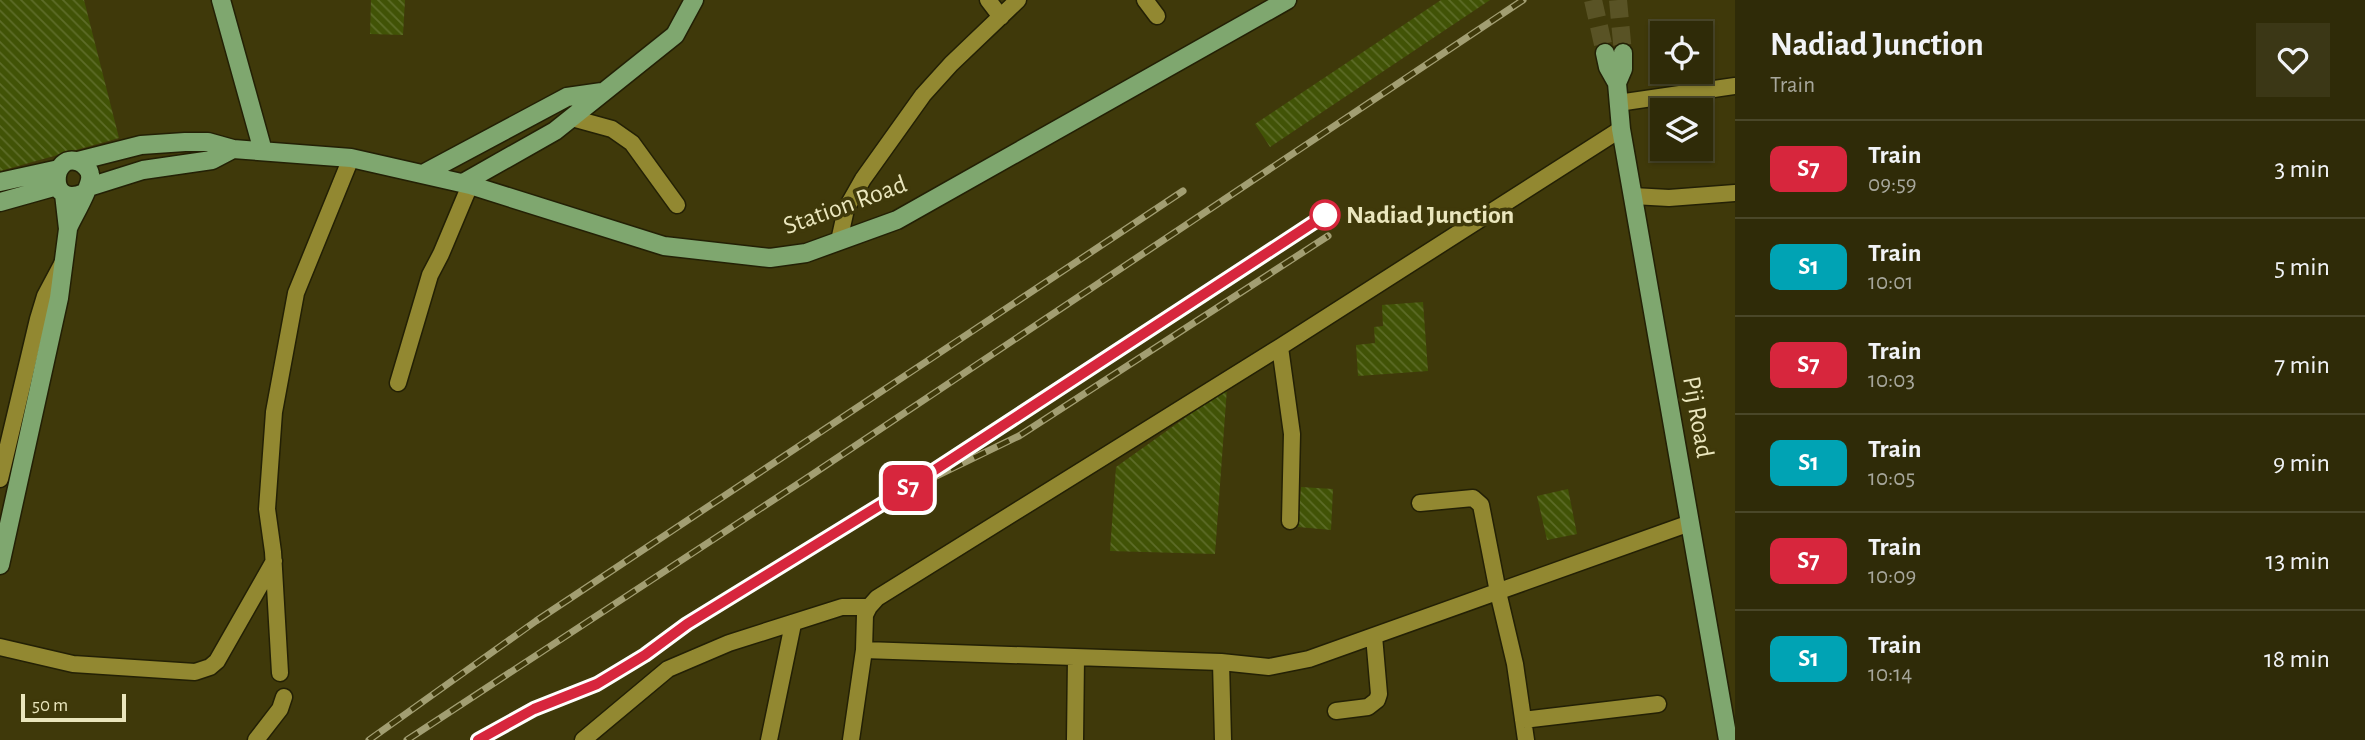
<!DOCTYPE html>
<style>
:root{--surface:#2f2b08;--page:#3b3716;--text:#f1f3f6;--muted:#a7a79c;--line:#4a4729}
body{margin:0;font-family:"Alegreya Sans",sans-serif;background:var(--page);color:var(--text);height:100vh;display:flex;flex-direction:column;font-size:26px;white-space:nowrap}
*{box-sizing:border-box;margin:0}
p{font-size:23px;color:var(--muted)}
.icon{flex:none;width:38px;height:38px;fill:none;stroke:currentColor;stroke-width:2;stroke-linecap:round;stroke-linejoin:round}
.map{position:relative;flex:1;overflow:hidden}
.details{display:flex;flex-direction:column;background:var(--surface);width:630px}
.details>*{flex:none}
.badge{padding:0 14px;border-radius:10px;font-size:24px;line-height:46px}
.buttons{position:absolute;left:1650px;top:21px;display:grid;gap:14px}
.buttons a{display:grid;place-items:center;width:63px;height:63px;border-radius:0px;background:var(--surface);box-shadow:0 2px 5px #0004,0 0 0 2px var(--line);font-size:35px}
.scale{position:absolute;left:21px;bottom:18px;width:105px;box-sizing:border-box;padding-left:7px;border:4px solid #eae6bd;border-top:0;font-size:19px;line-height:24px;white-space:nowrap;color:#eae6bd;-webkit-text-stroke:5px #3f390a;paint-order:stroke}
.map>.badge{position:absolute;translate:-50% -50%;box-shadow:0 0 0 4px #fff}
.round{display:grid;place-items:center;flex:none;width:74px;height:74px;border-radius:0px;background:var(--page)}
.overview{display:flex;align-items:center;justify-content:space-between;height:119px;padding:0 35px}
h1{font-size:33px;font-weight:700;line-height:52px}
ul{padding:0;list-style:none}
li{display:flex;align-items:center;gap:21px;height:98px;padding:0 35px;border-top:2px solid var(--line)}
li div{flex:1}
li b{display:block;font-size:26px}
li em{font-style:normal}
li .badge{min-width:77px;font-weight:700;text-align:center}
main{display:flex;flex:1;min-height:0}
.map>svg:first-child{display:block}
.building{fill:url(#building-back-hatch)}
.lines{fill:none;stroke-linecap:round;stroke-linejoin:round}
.major-tunnel{stroke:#595325;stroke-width:18;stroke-dasharray:18 9;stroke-linecap:butt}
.minor-casing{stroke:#232005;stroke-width:19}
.major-casing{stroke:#232005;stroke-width:21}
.minor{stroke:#928831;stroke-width:16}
.major{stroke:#7fa76f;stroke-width:18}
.rail-casing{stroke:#a29e72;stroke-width:7}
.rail{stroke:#3f390a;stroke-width:4.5;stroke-dasharray:13;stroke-linecap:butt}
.line-casing{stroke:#fff;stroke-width:16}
.line{stroke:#d7263d;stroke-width:10}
.stop-dot{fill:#fff;stroke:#d7263d;stroke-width:3.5}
.labels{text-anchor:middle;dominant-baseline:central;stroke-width:7;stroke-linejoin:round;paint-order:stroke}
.street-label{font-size:26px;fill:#eae6bd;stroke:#3f390a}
.stop-label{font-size:26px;font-weight:bold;fill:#eae6bd;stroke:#3f390a;text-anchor:start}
</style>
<main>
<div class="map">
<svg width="1735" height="740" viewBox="0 0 1735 740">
<defs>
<pattern id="building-back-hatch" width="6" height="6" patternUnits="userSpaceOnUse" patternTransform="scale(1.75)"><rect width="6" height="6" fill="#415306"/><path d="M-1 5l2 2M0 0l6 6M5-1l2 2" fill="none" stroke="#5d6c28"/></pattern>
</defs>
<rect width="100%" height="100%" fill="#3f390a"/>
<path class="building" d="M0,0h84l35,138 -119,33z
M371,0h34l-2,35 -33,-1z
M1441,0h49l-220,147 -15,-23z
M1423,302l5,69 -70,5 -2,-31 19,-2 -1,-16 9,-1 -1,-21z
M1227,388l-12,166 -105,-3 6,-84z
M1301,487l32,2 -2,41 -33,-3z
M1568,489l9,45 -30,6 -10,-44z"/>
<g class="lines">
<path class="major-tunnel" d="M1593,0l12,53
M1618,0l5,53"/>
<g class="minor-casing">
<path id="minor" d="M988,0l13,17
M1145,0l12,16
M1618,103l117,-17
M572,118l40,11 20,14 45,62
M1633,196l36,2 66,-5
M839,241l7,-32 17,-30 60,-84 28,-31 67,-64
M1280,347l12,87 -2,87
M398,383l32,-108 11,-21 29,-69
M0,479l38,-160 7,-23 17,-32
M1420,503l53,-5 8,7 17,87 17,72 11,76
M0,647l73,17 122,8 15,-5 7,-6 57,-100
M864,650l357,12 48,5 40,-8 381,-136
M1221,662l2,78
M280,673l-7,-121 -6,-43 7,-97 22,-119 55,-135
M1336,711l32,-4 9,-7 2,-6 -5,-58
M1523,720l135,-16
M256,740l24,-31 4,-12
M583,740l85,-71 61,-26 113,-36h27
M769,740l24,-116
M851,740l13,-90 1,-35 4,-8 8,-9 403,-251 341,-218
M1075,740l1,-82"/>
</g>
<g class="major-casing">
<path id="major" d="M221,0l42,151
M1605,53l3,14 9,16
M1623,53v16l-6,14 4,46 107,611
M78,161l63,-16 44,-3h23l25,7 118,9 119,27 194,61 106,12 36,-5 91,-33 390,-220
M423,174l144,-77 35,-5
M0,182l59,-13
M463,183l92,-52 120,-96 19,-35
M89,187l54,-17 69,-10 21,-11
M0,202l57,-16
M69,226c5,-11 23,-41 21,-51 0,-5 -6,-11 -11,-13 -28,-11 -33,47 5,31
M0,565l59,-267 9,-69 -4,-35"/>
</g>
<use href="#minor" class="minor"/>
<use href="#major" class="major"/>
<g class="rail-casing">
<path id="rail" d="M942,466l383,-251
M369,740l167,-119 647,-430
M407,740l400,-262 716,-478
M478,740l56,-31 63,-25 48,-29 42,-31 208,-128 124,-60 309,-200"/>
</g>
<use href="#rail" class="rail"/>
</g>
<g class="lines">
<g class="line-casing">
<path id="line" d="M478,740l56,-31 63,-25 48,-29 42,-31 208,-128 430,-281"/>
</g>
<use href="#line" class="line"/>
</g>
<circle class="stop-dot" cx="1325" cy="215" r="14"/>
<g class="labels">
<g class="street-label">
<text transform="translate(845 205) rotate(-20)">Station Road</text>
<text transform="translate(1698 417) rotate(80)">Pij Road</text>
</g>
<g class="stop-label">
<text x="1346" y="215">Nadiad Junction</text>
</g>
</g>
</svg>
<div class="buttons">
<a><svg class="icon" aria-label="locate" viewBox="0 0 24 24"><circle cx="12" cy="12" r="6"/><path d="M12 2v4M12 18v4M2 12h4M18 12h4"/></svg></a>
<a><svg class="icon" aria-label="layers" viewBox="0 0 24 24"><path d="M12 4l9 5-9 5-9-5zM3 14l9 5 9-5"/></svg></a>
</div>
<div class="scale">50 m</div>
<b class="badge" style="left:908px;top:488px;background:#d7263d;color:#fff">S7</b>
</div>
<section class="details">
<div class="overview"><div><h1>Nadiad Junction</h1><p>Train</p></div><a class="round"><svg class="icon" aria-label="heart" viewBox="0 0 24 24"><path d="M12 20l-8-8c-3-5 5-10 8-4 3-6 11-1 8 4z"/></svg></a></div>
<ul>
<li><span class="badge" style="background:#d7263d;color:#fff">S7</span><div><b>Train</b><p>09:59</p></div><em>3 min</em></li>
<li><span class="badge" style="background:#00a3b4;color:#fff">S1</span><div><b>Train</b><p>10:01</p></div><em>5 min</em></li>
<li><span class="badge" style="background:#d7263d;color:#fff">S7</span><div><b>Train</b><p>10:03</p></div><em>7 min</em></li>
<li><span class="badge" style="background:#00a3b4;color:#fff">S1</span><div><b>Train</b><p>10:05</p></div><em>9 min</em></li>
<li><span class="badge" style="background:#d7263d;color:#fff">S7</span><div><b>Train</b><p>10:09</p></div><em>13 min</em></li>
<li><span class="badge" style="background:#00a3b4;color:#fff">S1</span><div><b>Train</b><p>10:14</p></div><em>18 min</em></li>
</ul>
</section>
</main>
